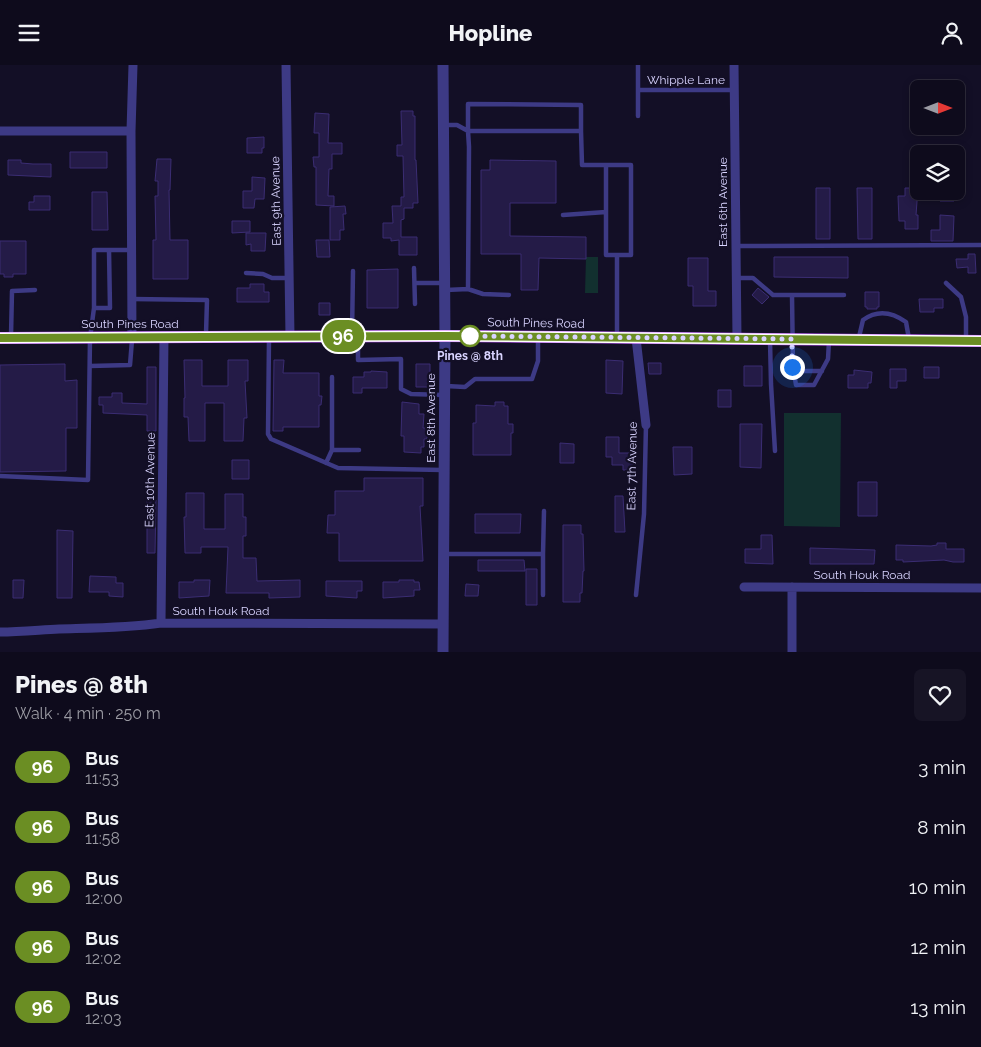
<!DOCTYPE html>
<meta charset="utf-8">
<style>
:root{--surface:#0e0b1c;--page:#171425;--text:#f1f3f6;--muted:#9b9ba3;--line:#2e2b3b}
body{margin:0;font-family:Raleway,sans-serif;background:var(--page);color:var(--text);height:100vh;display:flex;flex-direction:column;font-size:19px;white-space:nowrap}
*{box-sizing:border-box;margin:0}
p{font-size:16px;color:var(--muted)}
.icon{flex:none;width:28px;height:28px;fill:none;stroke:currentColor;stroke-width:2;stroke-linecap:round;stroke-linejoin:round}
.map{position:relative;height:587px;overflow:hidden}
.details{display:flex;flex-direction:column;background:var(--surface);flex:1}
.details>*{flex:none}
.badge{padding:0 10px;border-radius:16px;font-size:18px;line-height:32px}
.needle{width:32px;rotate:90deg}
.tools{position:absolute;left:910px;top:15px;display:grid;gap:10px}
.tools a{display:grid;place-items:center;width:55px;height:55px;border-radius:8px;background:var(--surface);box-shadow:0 2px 8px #0003,0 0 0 1px var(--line);font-size:25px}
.you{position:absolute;width:25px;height:25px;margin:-12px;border:4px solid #fff;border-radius:50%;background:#1a73e8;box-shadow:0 0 0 8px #1a73e833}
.map>.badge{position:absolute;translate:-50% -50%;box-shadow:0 0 0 2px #fff}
.round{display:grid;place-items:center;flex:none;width:52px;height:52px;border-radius:8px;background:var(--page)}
.overview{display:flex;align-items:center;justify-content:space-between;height:85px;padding:0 15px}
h1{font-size:24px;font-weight:800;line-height:38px}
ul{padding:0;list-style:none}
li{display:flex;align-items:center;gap:15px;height:60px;padding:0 15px}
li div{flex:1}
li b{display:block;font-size:19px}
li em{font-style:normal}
li .badge{min-width:55px;font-weight:700;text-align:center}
header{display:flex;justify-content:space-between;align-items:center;height:65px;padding:0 15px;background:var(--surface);font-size:22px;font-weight:800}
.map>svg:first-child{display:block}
.green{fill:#12302f}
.building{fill:#241b47;stroke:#3b2d73}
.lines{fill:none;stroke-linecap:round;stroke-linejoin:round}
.service{stroke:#3d3a85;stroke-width:4.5}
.minor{stroke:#3d3a85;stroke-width:9}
.tertiary{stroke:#3d3a85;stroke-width:11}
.primary{stroke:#c25bff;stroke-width:12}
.line-casing{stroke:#fff;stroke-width:11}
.line{stroke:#6b8e23;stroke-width:8}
.walk{stroke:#d9d4ff;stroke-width:5;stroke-dasharray:0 9}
.stop-dot{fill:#fff;stroke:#6b8e23;stroke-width:2.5}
.labels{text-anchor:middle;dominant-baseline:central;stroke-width:4.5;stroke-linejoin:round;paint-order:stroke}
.street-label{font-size:12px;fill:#d9d4ff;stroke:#130f26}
.stop-label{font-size:12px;font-weight:bold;fill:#d9d4ff;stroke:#130f26}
</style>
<header><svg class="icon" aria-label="menu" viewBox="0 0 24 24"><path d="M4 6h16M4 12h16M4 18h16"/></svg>Hopline<svg class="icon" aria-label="person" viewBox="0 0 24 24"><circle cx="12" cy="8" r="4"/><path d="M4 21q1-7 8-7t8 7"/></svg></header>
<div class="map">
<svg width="981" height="587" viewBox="0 0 981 587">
<rect width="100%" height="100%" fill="#130f26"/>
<path class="green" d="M586,192h12v36h-13z
M784,348h57l-1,114 -56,-1z"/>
<path class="building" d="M401,46h12v5h2v44h1l2,43h-5v5h-9v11l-3,1v17h16v18h-18v-15l-8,1v-3h-8v-15h10l-1,-17h9v-9h3l-1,-41h-6v-11h5z
M315,48l14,1 -1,29h14v11h-10v15h-3l-1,27h6v10l-18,-1v-38h-2l-1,-10h6v-24h-5z
M264,72v11h-2v5h-15v-15z
M70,87h37v16h-37z
M157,94h14l-1,31h-1l1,50h18v39h-35v-39h3l-1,-44h3v-15h-3z
M8,95h13v3l12,1h18v13l-43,-2z
M490,95l66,1v42h-46v33l76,1v22l-47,-1 -1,32h-17v-36h-40v-84h9z
M252,112l13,1 -1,21h-9l-1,9h-11v-17h9z
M816,123h14v51h-14z
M857,123h15v51h-14z
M905,123h13l-2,27h2v14h-13v-8h-6l-1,-25h7z
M940,126h14v10h-14z
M92,127h15l1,38h-16z
M34,131h16v14h-21v-8h5z
M345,141l1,8h-3l1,16h-4v10h-10v-33z
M940,150l14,1 -1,25h-22v-11h9z
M232,156h18v11l-18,1z
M246,168h20l-1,18h-14v-7l-5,1z
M316,175h13l1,17h-13z
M0,176h26v33h-13v3h-9v-3h-4z
M968,189h7l1,19h-8v-6l-11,1 -1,-9h12z
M774,192h74v21l-74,-1z
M688,193h20v33h8v15h-23v-20h-5z
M398,204v39h-31v-38z
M250,219h14v8h5v10h-32v-14h13z
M758,223l11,9 -7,7 -10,-9z
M865,227h14v15h-2v2h-10v-2h-2z
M919,234h24v9h-9v4h-14z
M319,238h11v12h-11z
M184,295h18v26h26v-26h20v21h-3l2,37h-3l-1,23h-19v-38h-19v38h-16l-1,-24h-4v-19h1z
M274,295h10l-1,13h36v23h3l-1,9h-2v22h-36v4h-10z
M606,295l17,1 -1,33 -16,-1z
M648,298h13v11h-12z
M65,299v17l12,-1v48h-11v43l-66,1v-107z
M416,299h14v23h-14z
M744,301h18v20h-18z
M147,302h9v64h-9v-16l-44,-2v-8h-4v-8h13v-4h10v10l25,1z
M924,302h15v11h-15z
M890,304h16v12h-9v7h-7z
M854,305l18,2 -1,11h-3v5h-20v-13h6z
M371,306l16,1v16h-25v5h-9v-16h11v-5h7z
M718,325h13v17h-13z
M402,337l17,2v10h5l-1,14h4v11h-3v8h-3v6l-17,-1v-16h-3z
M495,337h9v4h4v18h5v9h-2v22h-38v-32h3v-18l19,1z
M740,359h22l-1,44 -21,-1z
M606,372h13v16h14v17h-10v-5h-11v-8h-6z
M560,378l14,1v19h-14z
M673,382h19v27l-18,1z
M232,395h17v19h-17z
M364,413h59v28h-3l3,55h-84v-28h-12l1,-18h7v-24h29z
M858,417h19v34h-19z
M186,428h18v36h21v-35h18v23h3v19h-3v22h13l1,23 43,-1v17l-31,1v-5h-43l2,-46h-27v6h-16l-1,-36h2z
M615,431h8l2,36h-10z
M147,435h9l-1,53h-8z
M475,449h46l-1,19h-45z
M563,460h18v9h2l1,37h-1l-1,22h-2v9h-17z
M57,465l16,1 -1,67h-15z
M761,470h11l1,29 -28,-1v-14h16z
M937,478h9v6h18v13h-11l-9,-2 -41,2v-2h-7v-15l35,1 6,-1z
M810,483l65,2 -1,14h-64z
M478,495h46l1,11h-47z
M526,504h11v36h-11z
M90,511l26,1v6h7v14l-14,-1v-4h-20z
M13,515h11l-1,18h-10z
M194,515h16l-1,16 -30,2v-16h15z
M399,515h15v2h5l1,8h-6v6l-31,2v-16h16z
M326,516h36v10h-5v7l-31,-2z
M466,519l13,1 -1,11h-13z"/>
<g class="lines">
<path class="service" d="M638,0v25h97
M638,25v26
M445,60h12l11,6 1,16 -1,142 -22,1
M581,66v-26l-113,-1v27h113l1,34h49v90h-25v-90
M563,150l43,-3
M736,181l245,-1
M109,185h-15v58h16l-1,-58h23
M414,203l1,36
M246,208l17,1 9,4h18
M737,213h16l20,17h71
M415,218h28
M946,218l15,14 5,20v22
M468,224l15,5 26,1
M792,230l1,72 3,18h18l14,-26 1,-18
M132,234l75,1 -1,34
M352,270l1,-64
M11,271l1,-45 23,-1
M617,271v-81
M859,272l4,-17c15,-11 29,-8 43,2l3,17
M269,273l-1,96 3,5 67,29 105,2
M358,273v22l43,-1v30l10,5 32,1
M770,275l1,44 4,67
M90,301l40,-1 2,-25
M793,302l5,4h24
M446,321l19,1 10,-8h57l6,-18v-22
M332,385h27
M326,398l6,-13v-73
M0,411l88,4 2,-142 4,-30
M445,489h98l1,-43
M543,489v41
M636,530l8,-81 2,-89"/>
<path class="minor" d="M286,0l4,272
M734,0l3,273
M0,66h131
M132,273l-1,-207 2,-66
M636,273l10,87
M744,522l237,1
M792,522v65
M161,558l3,-286
M0,567c20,0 39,-2 59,-3 34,-1 68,-1 102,-6l282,1"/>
<path class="tertiary" d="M443,587l2,-316 -2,-271"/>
<path class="primary" d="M0,273l445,-2 536,5"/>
</g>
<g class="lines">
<g class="line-casing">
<path id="line" d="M0,273l445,-2 536,5"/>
</g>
<use href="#line" class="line"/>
<path class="walk" d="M470,271h-6l328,3v28"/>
</g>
<circle class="stop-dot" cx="470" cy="271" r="10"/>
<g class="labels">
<g class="street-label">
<text x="686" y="15">Whipple Lane</text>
<text transform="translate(276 136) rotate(-91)">East 9th Avenue</text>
<text transform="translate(723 137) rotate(-90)">East 6th Avenue</text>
<text transform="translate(536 258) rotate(1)">South Pines Road</text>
<text x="130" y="259">South Pines Road</text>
<text transform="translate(431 353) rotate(-90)">East 8th Avenue</text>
<text transform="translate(632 401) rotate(-89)">East 7th Avenue</text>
<text transform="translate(150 415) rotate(-89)">East 10th Avenue</text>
<text x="862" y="510">South Houk Road</text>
<text x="221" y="546">South Houk Road</text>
</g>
<g class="stop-label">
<text x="470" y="291">Pines @ 8th</text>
</g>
</g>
</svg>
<div class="tools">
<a><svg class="needle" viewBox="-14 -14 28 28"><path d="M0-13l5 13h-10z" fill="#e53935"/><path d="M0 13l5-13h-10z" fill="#9b9ba3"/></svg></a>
<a><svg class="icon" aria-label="layers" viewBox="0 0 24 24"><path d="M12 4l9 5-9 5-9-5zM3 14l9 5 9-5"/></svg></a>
</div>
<div class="you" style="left:792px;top:302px"></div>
<b class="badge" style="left:343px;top:271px;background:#6b8e23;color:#fff">96</b>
</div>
<section class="details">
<div class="overview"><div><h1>Pines @ 8th</h1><p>Walk · 4 min · 250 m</p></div><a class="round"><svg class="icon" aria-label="heart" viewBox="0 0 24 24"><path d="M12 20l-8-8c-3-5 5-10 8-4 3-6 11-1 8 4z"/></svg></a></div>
<ul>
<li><span class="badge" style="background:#6b8e23;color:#fff">96</span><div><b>Bus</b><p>11:53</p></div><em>3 min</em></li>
<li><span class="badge" style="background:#6b8e23;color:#fff">96</span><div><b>Bus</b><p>11:58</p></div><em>8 min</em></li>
<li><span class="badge" style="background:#6b8e23;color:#fff">96</span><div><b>Bus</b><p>12:00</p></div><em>10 min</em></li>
<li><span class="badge" style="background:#6b8e23;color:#fff">96</span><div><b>Bus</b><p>12:02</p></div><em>12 min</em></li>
<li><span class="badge" style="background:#6b8e23;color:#fff">96</span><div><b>Bus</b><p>12:03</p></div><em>13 min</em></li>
</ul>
</section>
